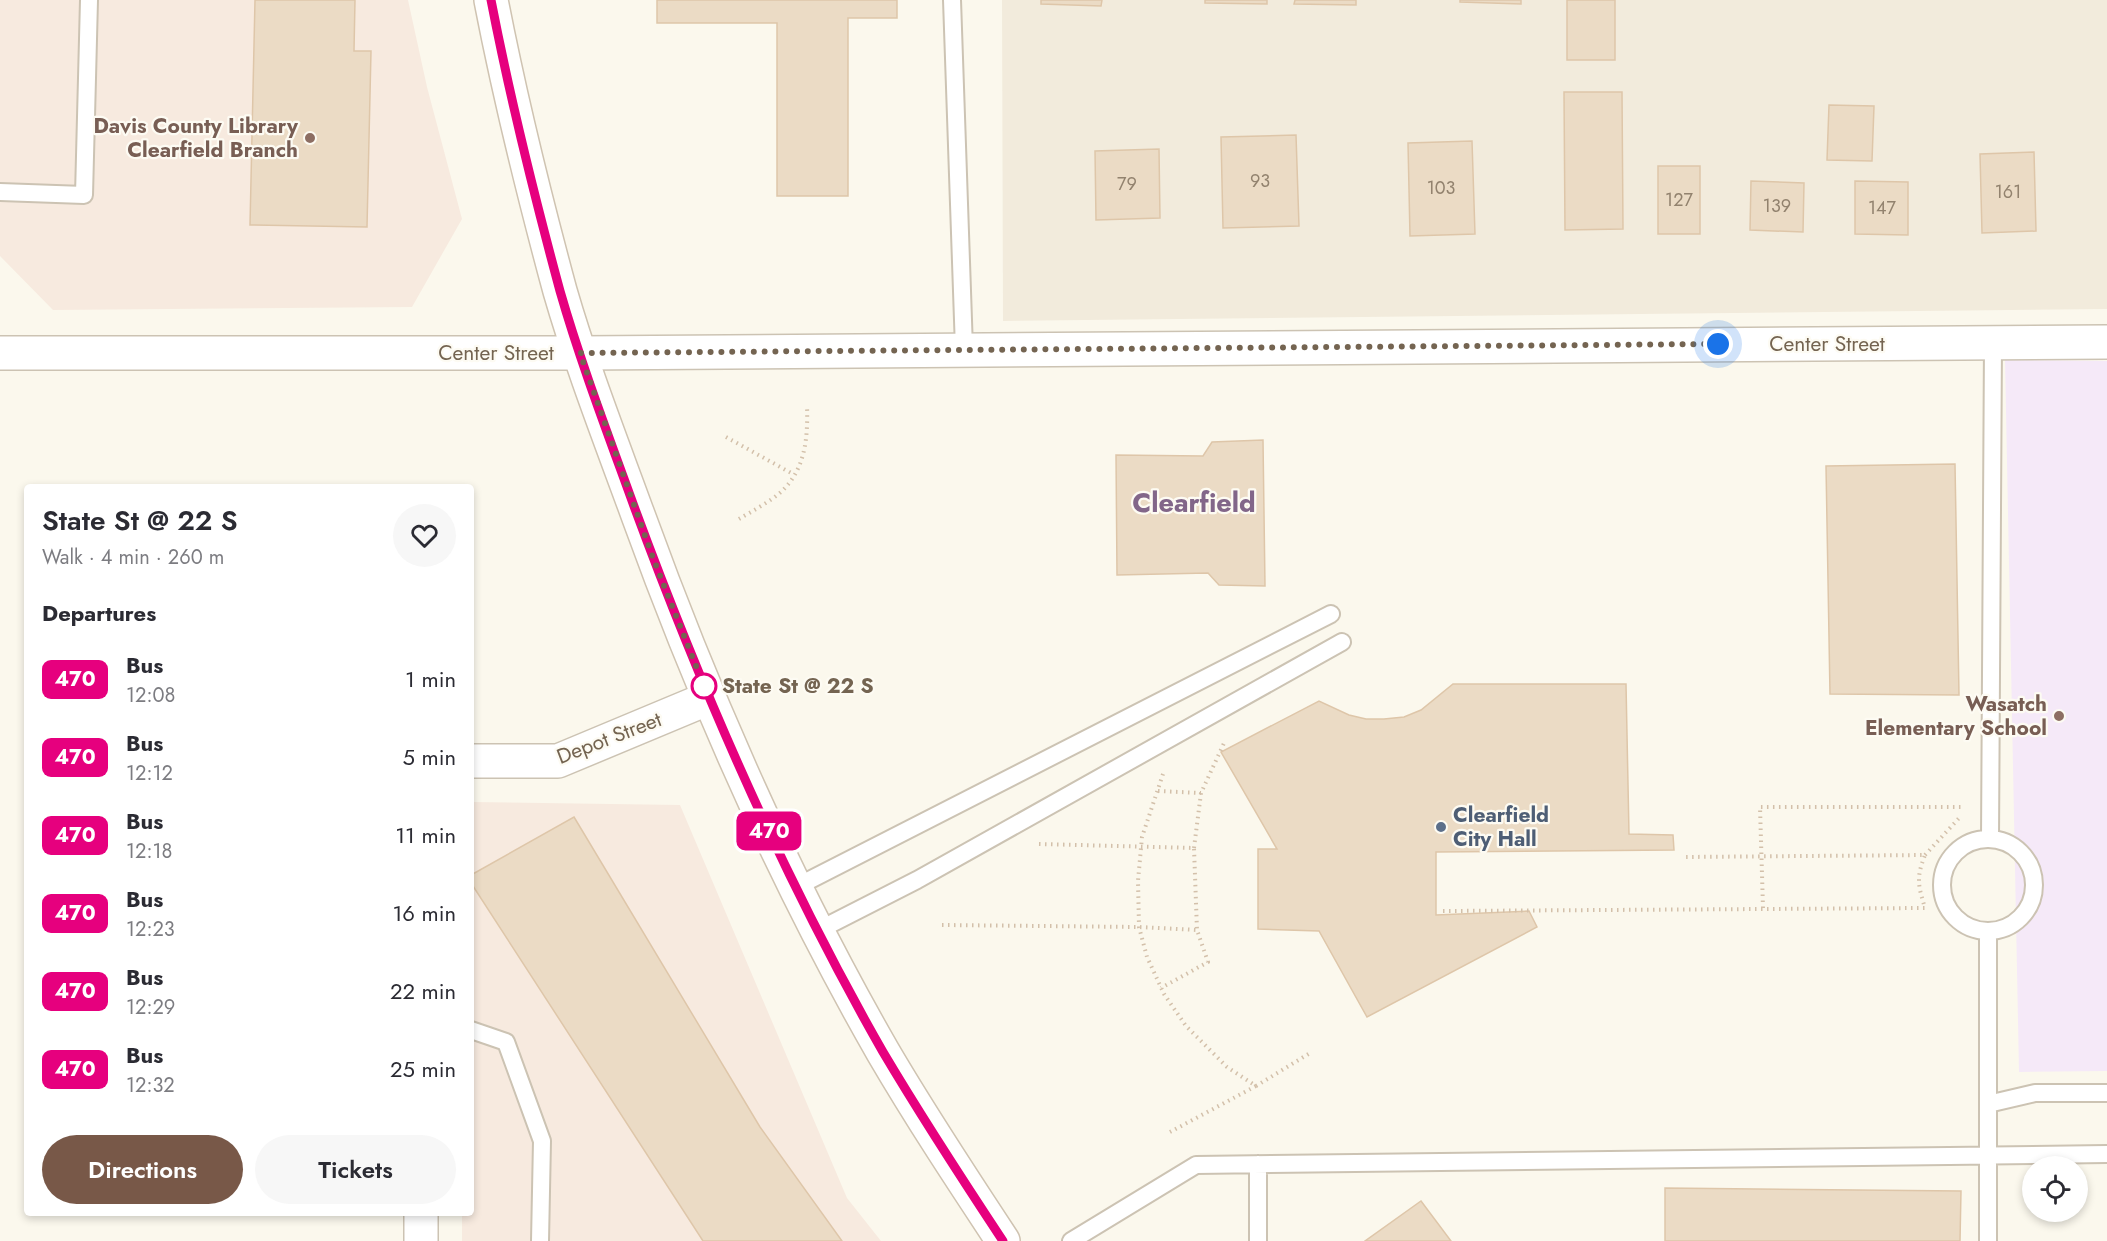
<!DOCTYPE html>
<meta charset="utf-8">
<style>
:root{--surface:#fff;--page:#f7f7f7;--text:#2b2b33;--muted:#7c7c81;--accent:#785848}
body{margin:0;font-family:Jost,sans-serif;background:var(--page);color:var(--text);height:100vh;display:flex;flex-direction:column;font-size:22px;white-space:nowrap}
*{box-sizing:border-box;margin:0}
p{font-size:20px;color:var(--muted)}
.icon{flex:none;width:33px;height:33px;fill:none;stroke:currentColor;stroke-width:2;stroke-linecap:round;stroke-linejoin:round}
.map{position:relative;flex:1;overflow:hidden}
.side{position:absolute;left:24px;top:484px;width:450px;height:732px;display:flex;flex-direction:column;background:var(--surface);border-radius:6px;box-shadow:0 3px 9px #0003}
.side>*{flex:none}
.badge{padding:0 12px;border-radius:9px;font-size:21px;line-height:39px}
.tools{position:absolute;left:2022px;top:1156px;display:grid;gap:12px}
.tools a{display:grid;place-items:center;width:66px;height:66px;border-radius:50%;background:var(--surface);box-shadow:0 3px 9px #0003;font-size:30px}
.you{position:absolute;width:30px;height:30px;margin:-15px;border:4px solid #fff;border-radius:50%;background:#1a73e8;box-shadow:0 0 0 9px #1a73e833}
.map>.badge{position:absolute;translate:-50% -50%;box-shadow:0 0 0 3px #fff}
h2{padding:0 18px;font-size:22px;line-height:54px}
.round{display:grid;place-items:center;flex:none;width:63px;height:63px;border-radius:32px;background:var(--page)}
.overview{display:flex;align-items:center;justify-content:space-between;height:102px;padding:0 18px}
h1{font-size:28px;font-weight:600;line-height:45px}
.action{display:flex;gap:12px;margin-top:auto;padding:12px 18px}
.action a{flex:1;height:69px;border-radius:36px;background:var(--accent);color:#fff;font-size:24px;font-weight:600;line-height:69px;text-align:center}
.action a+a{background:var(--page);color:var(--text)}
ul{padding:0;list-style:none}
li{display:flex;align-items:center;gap:18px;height:78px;padding:0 18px}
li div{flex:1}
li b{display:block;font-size:22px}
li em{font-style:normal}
li .badge{min-width:66px;font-weight:700;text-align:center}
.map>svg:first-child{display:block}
.residential{fill:#f2ebdc}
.commercial{fill:#f7eadf}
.education{fill:#f5e9f8}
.building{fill:#ebdbc5;stroke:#dec6a9;stroke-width:1.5}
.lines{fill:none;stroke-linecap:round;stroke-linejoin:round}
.service-casing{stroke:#ccc3b3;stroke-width:20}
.minor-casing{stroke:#ccc3b3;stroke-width:36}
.tertiary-casing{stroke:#ccc3b3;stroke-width:36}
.secondary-casing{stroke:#cfc3b1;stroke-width:36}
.path{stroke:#d3c0aa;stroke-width:4;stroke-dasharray:1.5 4.5;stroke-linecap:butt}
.service{stroke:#fff;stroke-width:16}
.minor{stroke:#fff;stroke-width:33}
.tertiary{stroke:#fff;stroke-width:33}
.secondary{stroke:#fff;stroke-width:33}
.line-casing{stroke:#fff;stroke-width:14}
.line{stroke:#e6007e;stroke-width:9}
.walk{stroke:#746451;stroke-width:6;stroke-dasharray:0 10.8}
.education-dot{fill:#8d6e63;stroke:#fdfbf3;stroke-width:2}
.stop-dot{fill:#fff;stroke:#e6007e;stroke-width:3}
.service-dot{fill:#5c6f8a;stroke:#fdfbf3;stroke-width:2}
.labels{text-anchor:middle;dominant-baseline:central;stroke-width:4.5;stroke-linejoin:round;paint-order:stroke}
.number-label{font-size:18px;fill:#92826e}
.education-label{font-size:21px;font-weight:bold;fill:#785e54;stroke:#fdfbf3;text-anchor:end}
.street-label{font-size:21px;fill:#746451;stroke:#fdfbf3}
.stop-label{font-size:21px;font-weight:bold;fill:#746451;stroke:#fdfbf3;text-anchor:start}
.service-label{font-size:21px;font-weight:bold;fill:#4e5e75;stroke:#fdfbf3;text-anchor:start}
.district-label{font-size:27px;font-weight:bold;fill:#826689;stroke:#fdfbf3}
</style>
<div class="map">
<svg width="2107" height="1241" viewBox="0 0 2107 1241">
<rect width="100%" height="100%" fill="#fbf8ed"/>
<path class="residential" d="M1002,0h1105v309l-1104,12z"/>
<path class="commercial" d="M0,0h408l19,87 35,132 -50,88 -359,3 -53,-54z
M471,802l209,3 167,393 34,43h-419v-27h9z"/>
<path class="education" d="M2005,360l102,1v710l-88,1z"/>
<path class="building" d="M255,0h100l-1,51h17l-4,176 -117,-2z
M657,0h240v18h-49v178h-71v-173h-120z
M1041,0h61l-1,6 -60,-2z
M1205,0h62v4l-62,-1z
M1295,0h61v5l-62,-1z
M1460,0h61v4l-61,-2z
M1567,0h48v60h-48z
M1564,92h58l1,137 -58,1z
M1829,105l45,1 -2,55 -45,-1z
M1296,135l3,91 -76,2 -2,-91z
M1472,141l3,93 -65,2 -2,-93z
M1159,149l1,69 -64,2 -1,-69z
M2034,152l2,79 -54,2 -2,-79z
M1658,166h42v68h-42z
M1751,181l53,2 -1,49 -53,-2z
M1855,181l53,1v53l-53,-1z
M1263,440l2,146 -46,-1 -11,-12 -91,2 -1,-120 87,1 9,-14z
M1955,464l4,231 -129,-1 -4,-228z
M1453,684h173l3,150 44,1 1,15 -238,2v63l93,-4 8,16 -170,90 -48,-86 -61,-2v-80h19l-56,-97 98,-51 30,14 17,4h18l20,-2 17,-7z
M574,817l186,310 82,114h-139l-232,-358v-8z
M1665,1188l296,3 -1,50h-295z
M1421,1201l30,40h-86z"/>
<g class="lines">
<g class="service-casing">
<path id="service" d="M952,0l12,349
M0,192l84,3 5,-195
M1990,839l3,-496
M1942 885a46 46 0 1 1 92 0a46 46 0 1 1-92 0Z
M796,887l535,-273
M817,931l100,-51 425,-238
M1988,931v310
M471,1030l35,12 36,99 -2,100
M1988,1104l47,-11h72
M1071,1241l125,-76 911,-11
M1258,1241v-77"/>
</g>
<g class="minor-casing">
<path id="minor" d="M581,353l1526,-11
M471,761h87l151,-63
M421,1214v27"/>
</g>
<g class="tertiary-casing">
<path id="tertiary" d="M0,353h581"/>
</g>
<g class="secondary-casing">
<path id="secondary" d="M491,0c19,98 43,195 69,291 22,76 51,150 78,224 67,185 147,366 245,537 38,65 79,127 120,189"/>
</g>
<path class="path" d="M726,437l67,37
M739,519c13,-8 31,-17 43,-28 24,-23 26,-55 25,-86
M1163,774l-21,63 -4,44 1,46 8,30 17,37 22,32 41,41 29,19 -86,46
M1158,791l43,2
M1039,844l155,4 3,82
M1194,848l7,-55 24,-52
M1925,855l36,-39
M1763,908l-3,-101h202
M1443,911l482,-3c-7,-23 -9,-30 0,-53l-241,2
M942,925l197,2 58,3 11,32 -47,26
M1256,1086l54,-33"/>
<use href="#service" class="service"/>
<use href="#minor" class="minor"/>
<use href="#tertiary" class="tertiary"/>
<use href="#secondary" class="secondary"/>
</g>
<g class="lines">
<g class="line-casing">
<path id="line" d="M491,0c19,98 43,195 69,291 21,73 49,146 75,218 69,187 149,370 248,543 38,64 79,127 120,189"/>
</g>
<use href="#line" class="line"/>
<path class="walk" d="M704,686l-51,-128 -73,-205 1138,-9"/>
</g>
<g class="education-dot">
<circle cx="310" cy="138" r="6"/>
<circle cx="2059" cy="716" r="6"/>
</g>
<circle class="stop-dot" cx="704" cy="686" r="12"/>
<circle class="service-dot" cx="1441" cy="827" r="6"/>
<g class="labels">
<g class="number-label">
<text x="1260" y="181">93</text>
<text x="1127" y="184">79</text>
<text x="1441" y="188">103</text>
<text x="2008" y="192">161</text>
<text x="1679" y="200">127</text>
<text x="1777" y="206">139</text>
<text x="1882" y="208">147</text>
</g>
<g class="education-label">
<text x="298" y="126">Davis County Library<tspan x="298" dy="24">Clearfield Branch</tspan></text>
<text x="2047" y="704">Wasatch<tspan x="2047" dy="24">Elementary School</tspan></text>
</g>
<g class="street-label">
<text x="1827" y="344">Center Street</text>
<text x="496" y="353">Center Street</text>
<text transform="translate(609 738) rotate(-21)">Depot Street</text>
</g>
<g class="stop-label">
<text x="722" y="686">State St @ 22 S</text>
</g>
<g class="service-label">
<text x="1453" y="815">Clearfield<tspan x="1453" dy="24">City Hall</tspan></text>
</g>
<g class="district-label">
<text x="1194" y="502">Clearfield</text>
</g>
</g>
</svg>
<div class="tools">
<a><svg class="icon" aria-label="locate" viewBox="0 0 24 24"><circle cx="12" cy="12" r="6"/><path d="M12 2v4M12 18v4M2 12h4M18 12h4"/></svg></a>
</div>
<div class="you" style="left:1718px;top:344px"></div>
<b class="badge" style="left:769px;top:831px;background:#e6007e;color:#fff">470</b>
<section class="side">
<div class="overview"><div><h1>State St @ 22 S</h1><p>Walk · 4 min · 260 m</p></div><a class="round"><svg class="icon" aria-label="heart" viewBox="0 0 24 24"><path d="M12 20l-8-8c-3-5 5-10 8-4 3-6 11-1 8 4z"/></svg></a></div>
<h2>Departures</h2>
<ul>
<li><span class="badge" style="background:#e6007e;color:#fff">470</span><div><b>Bus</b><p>12:08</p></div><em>1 min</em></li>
<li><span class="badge" style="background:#e6007e;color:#fff">470</span><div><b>Bus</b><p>12:12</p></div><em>5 min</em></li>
<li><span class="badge" style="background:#e6007e;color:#fff">470</span><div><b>Bus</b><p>12:18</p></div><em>11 min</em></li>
<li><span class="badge" style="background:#e6007e;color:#fff">470</span><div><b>Bus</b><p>12:23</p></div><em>16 min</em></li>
<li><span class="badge" style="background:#e6007e;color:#fff">470</span><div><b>Bus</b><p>12:29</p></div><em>22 min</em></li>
<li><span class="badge" style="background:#e6007e;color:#fff">470</span><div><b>Bus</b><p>12:32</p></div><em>25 min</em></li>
</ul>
<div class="action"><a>Directions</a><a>Tickets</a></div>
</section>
</div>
